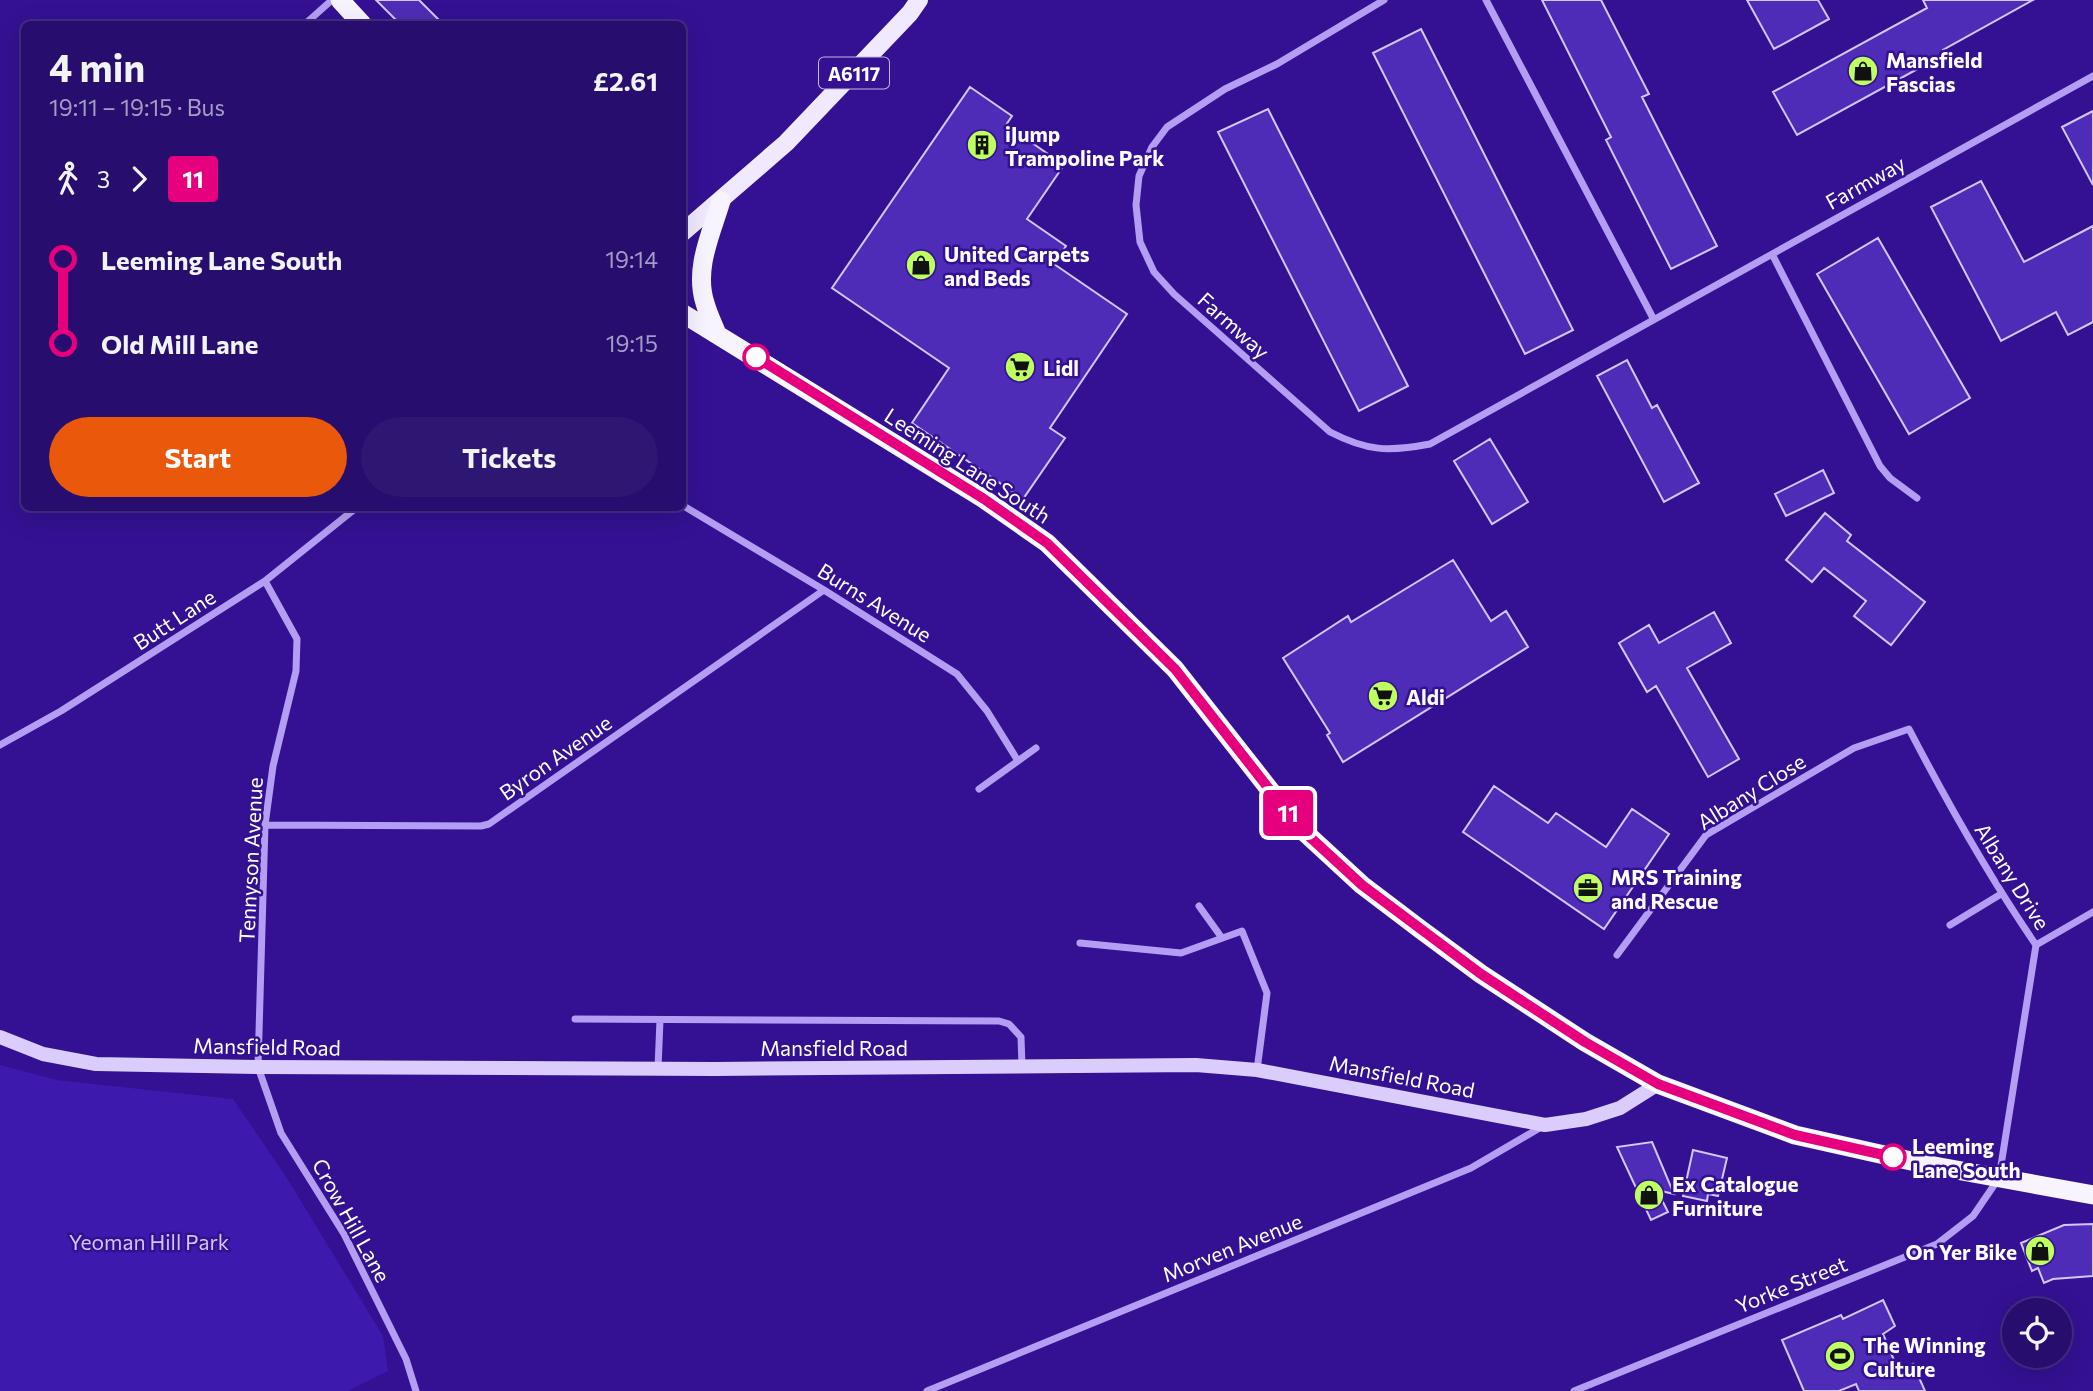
<!DOCTYPE html>
<meta charset="utf-8">
<style>
:root{--surface:#260d6e;--page:#2e1673;--text:#f1f3f6;--muted:#a49cc2;--line:#422d81;--accent:#ea580c}
body{margin:0;font-family:Commissioner,sans-serif;background:var(--page);color:var(--text);height:100vh;display:flex;flex-direction:column;font-size:26px;white-space:nowrap}
*{box-sizing:border-box;margin:0}
p{font-size:23px;color:var(--muted)}
.icon{flex:none;width:38px;height:38px;fill:none;stroke:currentColor;stroke-width:2;stroke-linecap:round;stroke-linejoin:round}
.map{position:relative;flex:1;overflow:hidden}
.side{position:absolute;left:21px;top:21px;width:665px;height:490px;display:flex;flex-direction:column;background:var(--surface);border-radius:10px;box-shadow:0 7px 28px #0002,0 0 0 2px var(--line)}
.side>*{flex:none}
.badge{padding:0 14px;border-radius:5px;font-size:24px;line-height:46px}
.buttons{position:absolute;left:2002px;top:1298px;display:grid;gap:14px}
.buttons a{display:grid;place-items:center;width:70px;height:70px;border-radius:50%;background:var(--surface);box-shadow:0 7px 28px #0002,0 0 0 2px var(--line);font-size:35px}
.map>.badge{position:absolute;translate:-50% -50%;box-shadow:0 0 0 4px #fff}
.legs{display:flex;align-items:center;gap:10px;height:77px;padding:0 28px;font-size:23px}
.legs p{margin-inline-start:auto}
.headline{display:flex;align-items:center;justify-content:space-between;height:119px;padding:0 28px}
h1{font-size:38px;font-weight:700;line-height:52px}
.primary-button{display:flex;gap:14px;margin-top:auto;padding:14px 28px}
.primary-button a{flex:1;height:80px;border-radius:42px;background:var(--accent);color:#fff;font-size:28px;font-weight:700;line-height:80px;text-align:center}
.primary-button a+a{background:var(--page);color:var(--text)}
ul{padding:0 28px;list-style:none}
li{display:flex;align-items:center;gap:24px;height:84px;font-size:26px}
li i{display:grid;place-items:center;width:10px;height:100%;margin:0 9px;background:currentColor}
li i::after{content:'';width:18px;height:18px;margin:-9px;border:5px solid;border-radius:50%;background:var(--surface)}
li p{margin-inline-start:auto}
li:first-child i{background:linear-gradient(#0000 50%,currentColor 0)}
li:last-child i{background:linear-gradient(currentColor 50%,#0000 0)}
.map>svg:first-child{display:block}
.green{fill:#3d19ad}
.building{fill:#4f2cb7;stroke:#d3c5fd;stroke-width:2}
.lines{fill:none;stroke-linecap:round;stroke-linejoin:round}
.minor{stroke:#b39ef3;stroke-width:7}
.secondary{stroke:#dacdfd;stroke-width:14}
.primary{stroke:#f0e9ff;stroke-width:18}
.trunk{stroke:#f8f4ff;stroke-width:19}
.line-1-casing{stroke:#fff;stroke-width:16}
.line-1{stroke:#e6007e;stroke-width:10}
.stop-1-dot{fill:#fff;stroke:#e6007e;stroke-width:3.5}
.labels{text-anchor:middle;dominant-baseline:central;stroke-width:5;stroke-linejoin:round;paint-order:stroke}
.shield{fill:#331192;stroke:#c2b8de;stroke-width:2}
.shield-label{font-size:19px;font-weight:bold;fill:#fff}
.poi-label{font-size:21px;font-weight:bold;fill:#fff;stroke:#331192;text-anchor:start}
.street-label{font-size:21px;fill:#fff;stroke:#331192}
.stop-label{font-size:21px;font-weight:bold;fill:#fff;stroke:#331192;text-anchor:start}
.park-label{font-size:21px;fill:#d3c5fd;stroke:#331192}
</style>
<div class="map">
<svg width="2093" height="1391" viewBox="0 0 2093 1391">
<rect width="100%" height="100%" fill="#331192"/>
<path class="green" d="M0,1065l57,15 176,19 52,76 98,161 5,35 -40,20h-348z"/>
<path class="building" d="M376,0h43l24,24h-43z
M1542,0h59l48,94 -7,3 75,149 -46,23 -65,-129 5,-3z
M1747,0h71l11,19 -55,30z
M1923,0h110l-90,50 2,4 -148,81 -24,-43 154,-84z
M1421,29l152,301 -48,24 -152,-301z
M970,87l42,29 -6,9 58,40 -37,54 39,27 -12,18 73,50 -77,114 15,10 -42,61 -111,-76 37,-55 -117,-80z
M1268,109l140,277 -49,25 -141,-279z
M2093,111v74l-31,-58z
M1981,181l43,81 69,-36v96l-25,13 -12,-23 -55,29 -70,-134z
M1878,238l92,160 -61,36 -92,-160z
M1627,360l25,48 5,-3 42,78 -35,19 -67,-126z
M1490,439l38,63 -36,22 -38,-63z
M1823,470l11,23 -48,23 -11,-22z
M1825,513l26,22 -4,6 78,61 -34,43 -37,-29 12,-15 -42,-33 -12,14 -26,-22z
M1453,560l38,61 15,-10 22,36 -185,115 -16,-27 3,-2 -47,-75 65,-42 3,6z
M1714,612l17,31 -44,25 52,91 -31,18 -52,-91 -9,6 -28,-49 30,-18 10,18z
M1494,786l54,37 8,-10 50,34 26,-38 37,25 -65,95 -141,-97z
M1652,1142l22,52 -17,-4 11,22 -17,8 -34,-73z
M1693,1150l34,8 -9,38 -10,-2 -1,7 -24,-5z
M2093,1224v52l-40,3 -9,4 -6,-15 -6,3 -11,-28 43,-18z
M1883,1300l12,26 -12,8 16,38 14,-8 12,27h-66l-3,-7 -17,7h-35l-22,-51 59,-25 2,4z"/>
<g class="lines">
<path class="minor" d="M1384,0l-107,64 -52,25 -58,38 -15,20 -13,29 -3,29 4,37 14,30 20,22 156,138c37,19 58,20 100,12l663,-368
M1486,0l167,318
M305,24l27,-24
M1772,254l108,212 10,12 27,20
M682,505l142,85 133,84 30,37 31,50
M265,581l32,58 -1,32 -23,95 -8,59 -7,242 23,66 63,101 62,125 10,32
M0,745l61,-34 204,-130 91,-73
M979,789l57,-41
M265,825l216,1 8,-2 335,-234
M1199,906l23,32
M1950,925l51,-31
M1080,943l101,10 61,-22 25,62 -10,77
M2036,945l57,-33
M575,1019l424,2 10,3 12,13 1,29
M658,1068l2,-48
M927,1391l544,-223 72,-42
M1574,1391l363,-147 36,-28 26,-38 37,-233c-48,-70 -88,-141 -127,-216l-55,19 -148,87 -89,120"/>
<path class="secondary" d="M0,1037l43,17 53,10 162,3 457,2 481,-4 61,5 288,55 41,-6 34,-11 38,-24"/>
<path class="primary" d="M682,233l104,-90 124,-130 9,-13"/>
<path class="trunk" d="M340,0l22,24
M682,313l302,186 63,44 128,126 124,158 63,58 58,44 61,45 104,68 73,42 137,51 134,30 164,30
M717,334c-4,-10 -9,-20 -12,-31 -11,-34 6,-69 16,-102"/>
</g>
<g class="lines">
<g class="line-1-casing">
<path id="line-1" d="M756,357l228,142 63,44 128,126 124,158 63,58 119,89 104,68 73,42 137,51 98,22"/>
</g>
<use href="#line-1" class="line-1"/>
</g>
<defs>
<g id="shop-disc" transform="scale(1.575)"><circle r="9.5" fill="#beff5f" stroke="#331192"/><path d="M-5-2.5h2.3a2.7 3.5 0 0 1 5.4 0H5L5.5 6h-11ZM-1.5-2.5h3a1.5 2.3 0 0 0-3 0Z" fill="#111"/></g>
<g id="building-disc" transform="scale(1.575)"><circle r="9.5" fill="#beff5f" stroke="#331192"/><path d="M-4-6H4V6H1V3H-1V6H-4ZM-2.5-4.3h1.7v1.8h-1.7ZM.8-4.3h1.7v1.8H.8ZM-2.5-1h1.7V.8h-1.7ZM.8-1h1.7V.8H.8Z" fill="#111"/></g>
<g id="supermarket-disc" transform="scale(1.575)"><circle r="9.5" fill="#beff5f" stroke="#331192"/><path d="M-6-5.5h2.5l.6 2H6L4.5 2H-2.5L-4.4-4H-6ZM-1.5 3.2a1.3 1.3 0 1 0 .1 0ZM3 3.2a1.3 1.3 0 1 0 .1 0Z" fill="#111"/></g>
<g id="office-disc" transform="scale(1.575)"><circle r="9.5" fill="#beff5f" stroke="#331192"/><path d="M-6-3h4V-5.5h4V-3h4V5H-6ZM-1-4.5V-3h2v-1.5ZM-6 0V1H6V0Z" fill="#111"/></g>
<g id="stadium-disc" transform="scale(1.575)"><circle r="9.5" fill="#beff5f" stroke="#331192"/><path d="M0-5a6.5 5 0 1 0 0 10a6.5 5 0 1 0 0-10ZM-3.5-1.8h7v3.6h-7Z" fill="#111"/></g>
</defs>
<g fill-rule="evenodd">
<use href="#shop-disc" x="1863" y="71"/>
<use href="#building-disc" x="982" y="145"/>
<use href="#shop-disc" x="921" y="265"/>
<use href="#supermarket-disc" x="1020" y="367"/>
<use href="#supermarket-disc" x="1383" y="696"/>
<use href="#office-disc" x="1588" y="888"/>
<use href="#shop-disc" x="1649" y="1195"/>
<use href="#shop-disc" x="2040" y="1251"/>
<use href="#stadium-disc" x="1840" y="1356"/>
</g>
<g class="stop-1-dot">
<circle cx="756" cy="357" r="12"/>
<circle cx="1893" cy="1157" r="12"/>
</g>
<g class="labels">
<rect class="shield" x="819" y="57.5" width="70" height="31" rx="5"/>
<g class="shield-label">
<text x="854" y="73">A6117</text>
</g>
<g class="poi-label">
<text x="1886" y="59">Mansfield<tspan x="1886" dy="24">Fascias</tspan></text>
<text x="1005" y="133">iJump<tspan x="1005" dy="24">Trampoline Park</tspan></text>
<text x="944" y="253">United Carpets<tspan x="944" dy="24">and Beds</tspan></text>
<text x="1043" y="367">Lidl</text>
<text x="1406" y="696">Aldi</text>
<text x="1611" y="876">MRS Training<tspan x="1611" dy="24">and Rescue</tspan></text>
<text x="1672" y="1183">Ex Catalogue<tspan x="1672" dy="24">Furniture</tspan></text>
<text x="2017" y="1251" text-anchor="end">On Yer Bike</text>
<text x="1863" y="1344">The Winning<tspan x="1863" dy="24">Culture</tspan></text>
</g>
<g class="street-label">
<text transform="translate(1865 182) rotate(-29)">Farmway</text>
<text transform="translate(1234 325) rotate(42)">Farmway</text>
<text transform="translate(968 465) rotate(33)">Leeming Lane South</text>
<text transform="translate(875 602) rotate(32)">Burns Avenue</text>
<text transform="translate(174 619) rotate(-33)">Butt Lane</text>
<text transform="translate(555 757) rotate(-35)">Byron Avenue</text>
<text transform="translate(1751 791) rotate(-32)">Albany Close</text>
<text transform="translate(250 860) rotate(-87)">Tennyson Avenue</text>
<text transform="translate(2013 876) rotate(58)">Albany Drive</text>
<text transform="translate(267 1046) rotate(1)">Mansfield Road</text>
<text x="834" y="1047">Mansfield Road</text>
<text transform="translate(1402 1076) rotate(11)">Mansfield Road</text>
<text transform="translate(352 1220) rotate(61)">Crow Hill Lane</text>
<text transform="translate(1232 1247) rotate(-22)">Morven Avenue</text>
<text transform="translate(1791 1284) rotate(-22)">Yorke Street</text>
</g>
<g class="stop-label">
<text x="1912" y="1145">Leeming<tspan x="1912" dy="24">Lane South</tspan></text>
</g>
<g class="park-label">
<text x="149" y="1241">Yeoman Hill Park</text>
</g>
</g>
</svg>
<div class="buttons">
<a><svg class="icon" aria-label="locate" viewBox="0 0 24 24"><circle cx="12" cy="12" r="6"/><path d="M12 2v4M12 18v4M2 12h4M18 12h4"/></svg></a>
</div>
<b class="badge" style="left:1288px;top:813px;background:#e6007e;color:#fff">11</b>
<section class="side">
<div class="headline"><div><h1>4 min</h1><p>19:11 – 19:15 · Bus</p></div><b>£2.61</b></div>
<div class="legs"><svg class="icon" aria-label="walk" viewBox="0 0 24 24"><circle cx="13" cy="4" r="2"/><path d="M13 8l-2 6 4 7M11 14l-3 7M7 12l3-4h3l4 4"/></svg>3<svg class="icon" aria-label="forward" viewBox="0 0 24 24"><path d="M9 5l7 7-7 7"/></svg><b class="badge" style="background:#e6007e;color:#fff">11</b></div>
<ul>
<li><i style="color:#e6007e"></i><b>Leeming Lane South</b><p>19:14</p></li>
<li><i style="color:#e6007e"></i><b>Old Mill Lane</b><p>19:15</p></li>
</ul>
<div class="primary-button"><a>Start</a><a>Tickets</a></div>
</section>
</div>
